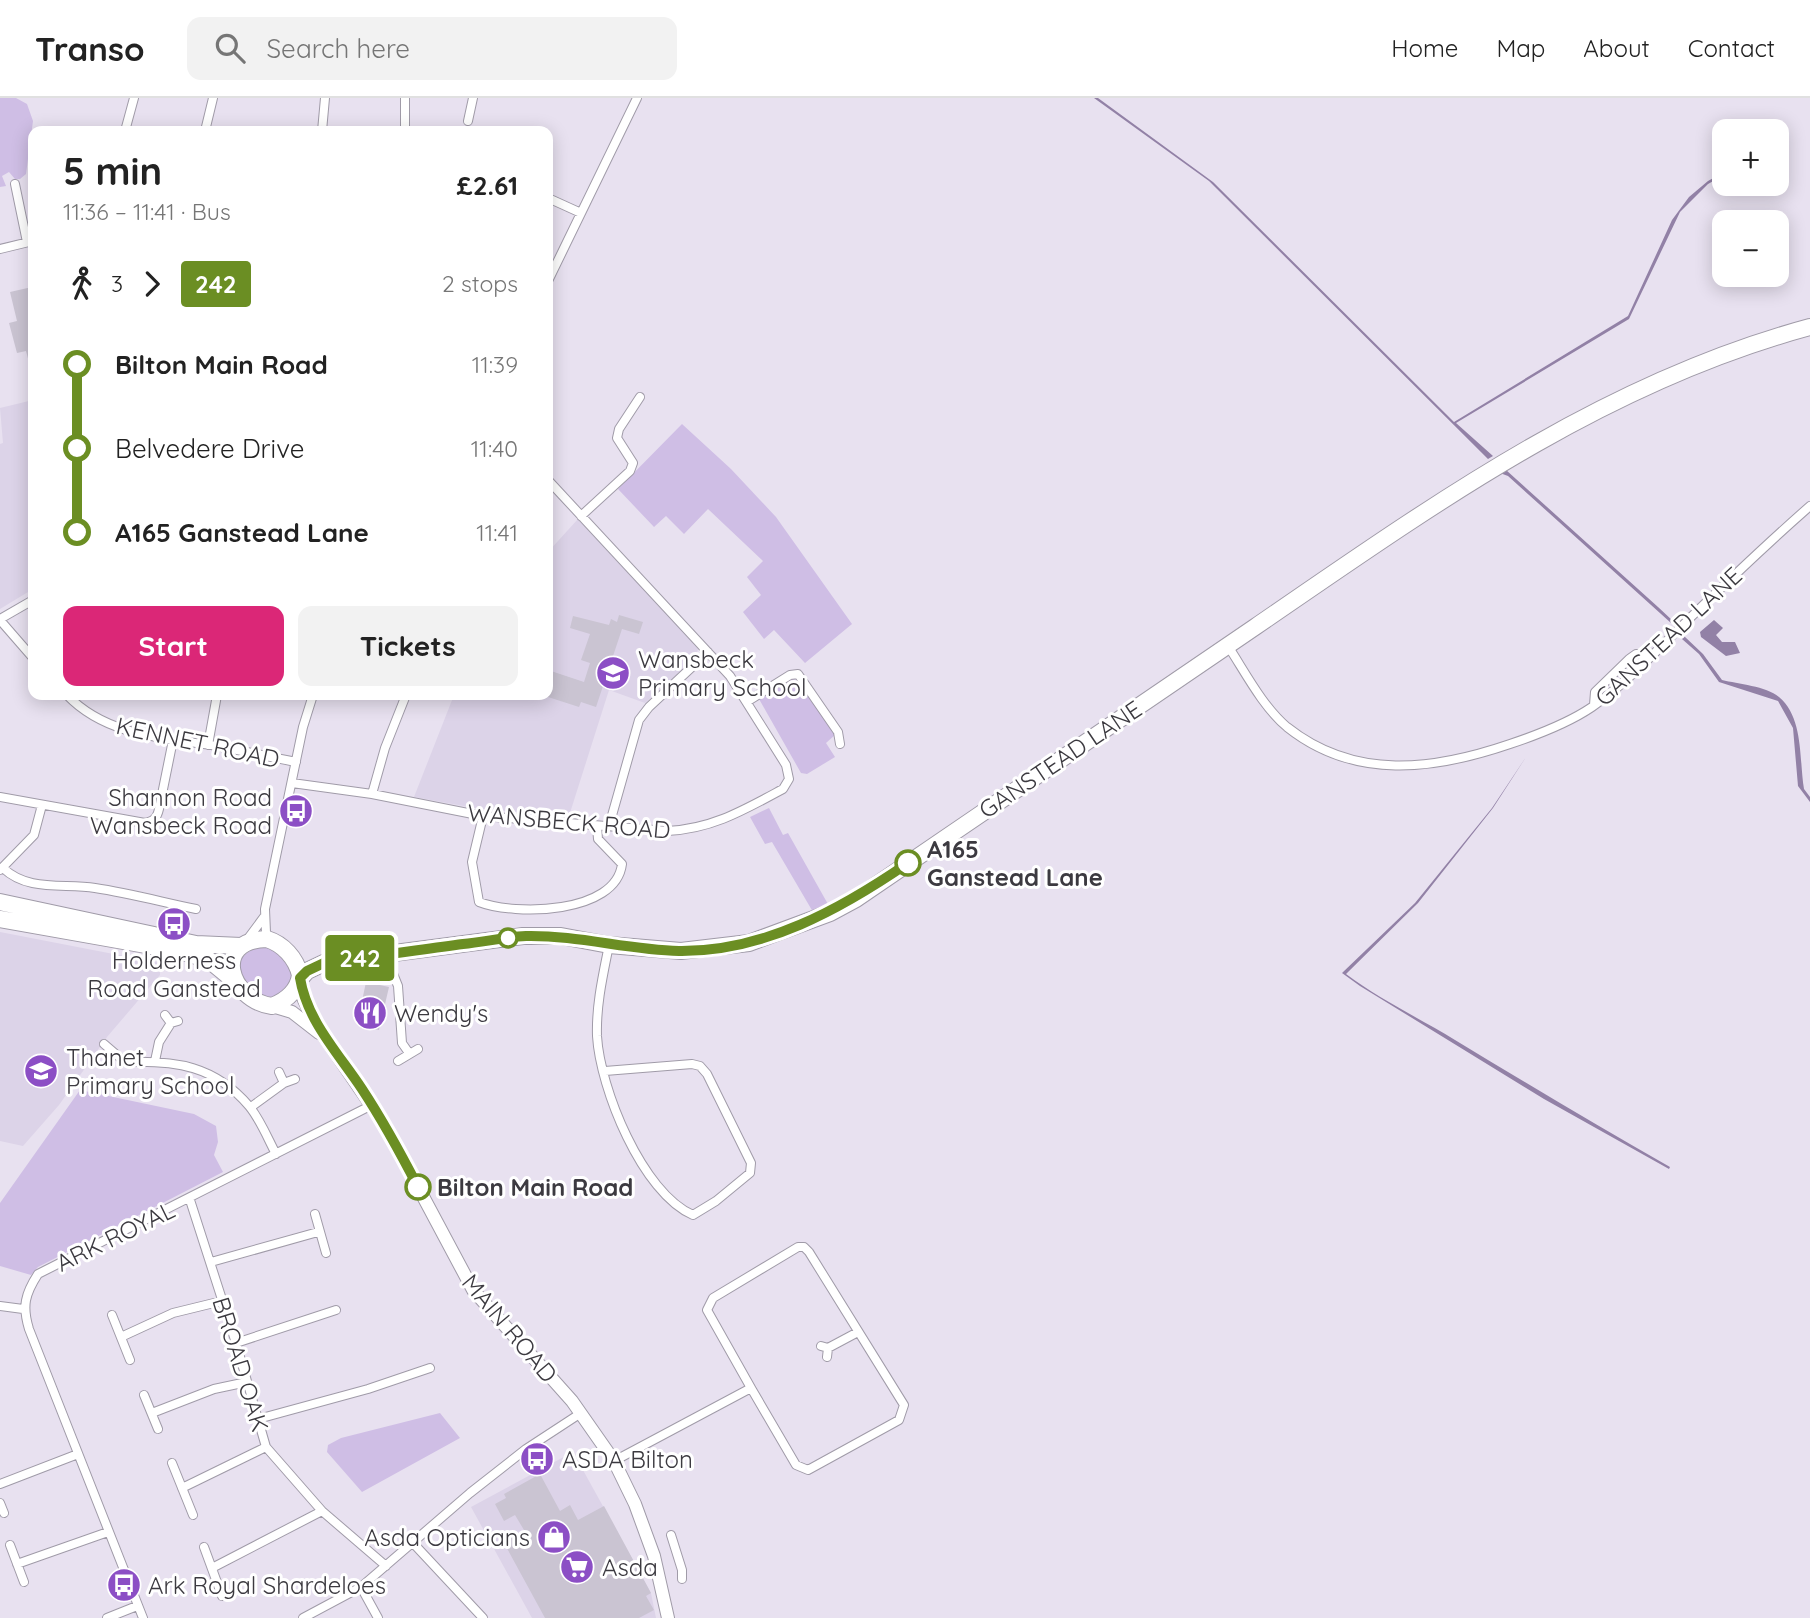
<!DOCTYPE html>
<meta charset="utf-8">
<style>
:root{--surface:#fff;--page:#f2f2f2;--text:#222;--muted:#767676;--line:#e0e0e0;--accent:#db2777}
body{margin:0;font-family:Quicksand,sans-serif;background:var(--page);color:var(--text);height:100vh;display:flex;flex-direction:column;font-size:26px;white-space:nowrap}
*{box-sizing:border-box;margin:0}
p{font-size:23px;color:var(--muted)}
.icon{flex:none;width:38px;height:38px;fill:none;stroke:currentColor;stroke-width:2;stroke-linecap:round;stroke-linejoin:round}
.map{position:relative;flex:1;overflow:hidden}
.panel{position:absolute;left:28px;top:28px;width:525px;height:574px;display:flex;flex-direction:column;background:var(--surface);border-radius:14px;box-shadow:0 4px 18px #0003}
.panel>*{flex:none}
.badge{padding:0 14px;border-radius:5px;font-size:24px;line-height:46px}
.tools{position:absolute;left:1712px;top:21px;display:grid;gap:14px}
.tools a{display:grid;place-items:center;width:77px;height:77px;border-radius:14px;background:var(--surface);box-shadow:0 4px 18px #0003;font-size:35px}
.map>.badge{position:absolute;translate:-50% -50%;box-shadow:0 0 0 4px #fff}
.legs{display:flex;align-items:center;gap:10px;height:77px;padding:0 35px;font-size:23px}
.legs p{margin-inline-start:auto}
.overview{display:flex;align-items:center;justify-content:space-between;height:119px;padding:0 35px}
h1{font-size:38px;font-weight:700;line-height:52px}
.primary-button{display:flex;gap:14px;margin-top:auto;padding:14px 35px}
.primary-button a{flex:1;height:80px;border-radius:14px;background:var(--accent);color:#fff;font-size:28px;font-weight:700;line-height:80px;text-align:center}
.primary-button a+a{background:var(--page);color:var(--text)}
ul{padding:0 35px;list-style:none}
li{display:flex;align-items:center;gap:24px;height:84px;font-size:26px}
li i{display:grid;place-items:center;width:10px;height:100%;margin:0 9px;background:currentColor}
li i::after{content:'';width:18px;height:18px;margin:-9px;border:5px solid;border-radius:50%;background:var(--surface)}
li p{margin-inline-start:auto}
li:first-child i{background:linear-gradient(#0000 50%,currentColor 0)}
li:last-child i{background:linear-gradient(currentColor 50%,#0000 0)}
header{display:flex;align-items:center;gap:42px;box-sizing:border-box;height:98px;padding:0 35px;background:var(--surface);border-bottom:2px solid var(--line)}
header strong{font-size:33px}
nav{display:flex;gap:38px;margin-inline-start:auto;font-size:24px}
.search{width:490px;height:63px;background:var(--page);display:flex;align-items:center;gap:18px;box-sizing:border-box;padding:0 24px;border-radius:14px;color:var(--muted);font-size:26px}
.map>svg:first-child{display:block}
.built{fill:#dcd3e8}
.green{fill:#cfbee5}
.water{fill:#9281a6}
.building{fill:#cac4d2}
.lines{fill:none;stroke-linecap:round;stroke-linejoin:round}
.street-casing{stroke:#a09ba8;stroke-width:10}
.secondary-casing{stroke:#a09ba8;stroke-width:14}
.highway-casing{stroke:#a09ba8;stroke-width:18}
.street{stroke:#fff;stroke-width:8}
.secondary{stroke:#fff;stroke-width:12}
.highway{stroke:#fff;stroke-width:16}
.line-1-casing{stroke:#fff;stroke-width:16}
.line-1{stroke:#6b8e23;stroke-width:10}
.stop-1-dot{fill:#fff;stroke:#6b8e23;stroke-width:3.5}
.labels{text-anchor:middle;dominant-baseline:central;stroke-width:6;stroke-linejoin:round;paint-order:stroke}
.street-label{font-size:24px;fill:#3c3a40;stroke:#fff}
.poi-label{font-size:24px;fill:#3c3a40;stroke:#fff;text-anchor:start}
.stop-label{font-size:24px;font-weight:bold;fill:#3c3a40;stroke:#fff;text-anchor:start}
</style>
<header>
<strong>Transo</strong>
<div class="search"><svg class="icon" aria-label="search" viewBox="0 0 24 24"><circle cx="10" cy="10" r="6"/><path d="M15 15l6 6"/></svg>Search here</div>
<nav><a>Home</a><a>Map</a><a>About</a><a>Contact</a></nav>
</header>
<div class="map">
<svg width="1810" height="1520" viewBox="0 0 1810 1520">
<rect width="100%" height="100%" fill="#e8e1f0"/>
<path class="built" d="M33,302v189l-33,20v-165l3,-1 -3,-35z
M578,421l120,130 -2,8 -51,46 -36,-13 -40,126 -89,-7 -66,-12 40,-102h94v-143z
M0,834l160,31v12l-53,62 -48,68 -36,41 -23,-5z
M573,1354l78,141 5,25h-124l-61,-111z"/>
<path class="green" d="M0,0h16l11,6 6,17 -7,53 -6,5h-5l-6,-7 -7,4 4,10 -6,1z
M682,326l49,45 45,48 76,107 -47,39 -31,-33 -10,9 -21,-27 18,-17 -14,-18 16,-16 -55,-52 -24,25 -18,-18 -12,11 -36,-38z
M792,581l8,2 36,53 -10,9 9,14 -28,17 -6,-1 -42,-74z
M769,710l14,27 5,-2 41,73 -16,6 -41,-70 -7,2 -15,-27z
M264,847l14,6 15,19 -3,20 -23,10c-5,-4 -15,-8 -20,-13 -18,-20 -5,-36 17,-42z
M80,992l114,24 22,12 2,16 -4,13 9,17 -185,95 -7,8 -31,-9v-63z
M440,1315l20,25 -98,54 -35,-40 1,-7 13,-7z"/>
<path class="water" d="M1094,0h4l115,84 241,240 174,-106 44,-96 17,-23 19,-16 16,-9v3l-16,9 -28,28 -51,107 -173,104 37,33 -5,3 -279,-278z
M1506,372l152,137 15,14 -2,2 -163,-147 -8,-3z
M1714,522l9,8 -7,7 6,7h13l5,11 -14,3 -25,-19 -1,-5z
M1684,538l19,18 19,26c16,4 44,6 57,17 25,21 20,63 25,92l6,8v5l-12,-16 -5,-58 -15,-27 -59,-19 -20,-28 -17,-15z
M1526,659l-33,51 -75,95 -72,71c33,25 73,44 109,66 71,43 143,86 215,127l-1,2 -125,-70 -184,-113 -18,-13 73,-70 77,-95z"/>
<path class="building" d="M32,189l1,83h-2l-5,-19 -9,2 -8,-30 8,-2 -7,-29z
M619,517l24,7 -4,12 -17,-5 -26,78 -15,-5 -2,5 -31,-10v-27l36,12 6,-19 -9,-3 9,-26 -20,-6 3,-12 36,9 2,-6 6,3z
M366,884l23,5 -10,43 -22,-5z
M540,1376l20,37 10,-6 8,15 26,-14 47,87 -5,3 8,14 -15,8h-94l-42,-77 21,-11 -9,-15 -11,6 -9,-17 11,-6 -2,-4z"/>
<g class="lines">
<g class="street-casing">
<path id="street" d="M468,23l5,-23
M125,33l9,-33
M205,33l8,-33
M322,33l3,-33
M405,33v-33
M15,86l12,58
M548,100l33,15
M0,151l33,-8
M548,183l89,-183
M581,418l49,-45 3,-8 -16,-25 2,-9 21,-32
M0,521l33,-19
M0,522l33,38
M1228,548c17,26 35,61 59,81 68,54 147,43 223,17 27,-9 57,-20 82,-37 36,-25 66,-58 98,-89 39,-38 79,-76 120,-112
M67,597c39,41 97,43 150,51 26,5 53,11 79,16
M748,603l42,-26 8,-1 40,58 2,12
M1594,607l1,-13 34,-33 7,-5h18
M208,647l9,-50
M292,685l80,11 111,22 184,15c45,-2 77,-21 116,-42l6,-10 -3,-14 -56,-89 -182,-196
M372,696l13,-46 21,-53
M0,699l145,26c9,-2 12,-5 14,-14l14,-69
M483,718l-11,46 7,40c36,14 137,12 143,-38l-24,-25 -1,-13
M609,728l30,-106 10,-13 59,-55
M3,770c25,24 61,15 92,20 34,5 67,14 101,21
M0,772l34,-35 8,-30
M270,841l-4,-6 -1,-24 38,-182 10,-32
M247,842l17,-23
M385,856l13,32 4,57 7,10
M165,917l6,8 7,-2
M104,946l21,18c51,-2 90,4 124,44 11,13 19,33 27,48
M155,963l4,-19 12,-19
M398,963l20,-12
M605,973l87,-7 8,2 7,8 44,89 -1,10 -34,28 -23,14c-51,-22 -93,-127 -96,-179 -1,-31 6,-61 12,-91
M279,974l5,11 11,-4
M251,1009l33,-24
M190,1102l46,143 30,104 56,64 64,55
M315,1116l11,39
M211,1164l107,-30
M0,1208l23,3
M112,1217l18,45
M121,1239l52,-24 49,-12
M236,1245l100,-33
M821,1248l7,2 -1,9
M828,1250l30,-16
M144,1297l14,34
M152,1315l62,-24 33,-7
M258,1321l110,-30 62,-21
M614,1363l137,-73 -44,-78 6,-12 85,-51h6l5,5 95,153 -5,15 -91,50 -12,-5 -45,-77
M172,1365l21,52
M0,1386l78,-30
M182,1390l84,-41
M0,1405l4,10
M671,1437l11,35v9
M413,1445l70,75
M10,1447l14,37
M204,1449l18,49
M17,1466l91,-32
M212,1470l110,-57
M361,1489l17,31
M107,1520l30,-12
M143,1520l-114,-289c-7,-23 -4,-35 9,-55l334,-169
M303,1520l58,-31 109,-94 56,-44 55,-36"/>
</g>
<g class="secondary-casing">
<path id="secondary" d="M300,881l4,21 11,23 71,104 87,163 99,111 42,60 21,43 19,52 14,62
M272,908l20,6 27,21"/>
</g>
<g class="highway-casing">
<path id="highway" d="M0,804l196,42 45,2
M0,821l180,32 29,9 28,23
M267,841c16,5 29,19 33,36 -2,16 -13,25 -28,31 -43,-6 -61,-66 -5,-67z
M300,881l7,-8 19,-9 197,-26h38l48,9 72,6 68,-8 81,-30 26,-14c133,-91 267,-181 399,-272 175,-120 347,-244 555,-300"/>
</g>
<use href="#street" class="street"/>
<use href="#secondary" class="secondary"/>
<use href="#highway" class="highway"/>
</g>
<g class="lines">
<g class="line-1-casing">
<path id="line-1" d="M418,1089c-17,-33 -35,-66 -56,-98 -23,-35 -55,-68 -62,-111l7,-7 19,-9c46,-5 91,-12 137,-18 21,-2 42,-7 63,-8 52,-1 102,14 153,15 85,1 162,-42 229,-88"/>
</g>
<use href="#line-1" class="line-1"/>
</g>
<defs>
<g id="school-disc" transform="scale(1.75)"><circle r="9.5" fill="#8c4fc5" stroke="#fff"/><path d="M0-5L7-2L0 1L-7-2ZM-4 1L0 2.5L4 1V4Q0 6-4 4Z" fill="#fff"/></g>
<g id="bus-disc" transform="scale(1.75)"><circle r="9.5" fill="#8c4fc5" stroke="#fff"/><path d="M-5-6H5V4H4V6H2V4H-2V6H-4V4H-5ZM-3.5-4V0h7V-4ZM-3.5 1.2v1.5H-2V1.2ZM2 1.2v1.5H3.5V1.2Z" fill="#fff"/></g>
<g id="restaurant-disc" transform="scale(1.75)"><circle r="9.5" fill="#8c4fc5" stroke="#fff"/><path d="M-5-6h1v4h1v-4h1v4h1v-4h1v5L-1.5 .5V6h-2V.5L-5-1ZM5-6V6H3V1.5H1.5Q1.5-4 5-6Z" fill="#fff"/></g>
<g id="shop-disc" transform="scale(1.75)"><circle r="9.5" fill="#8c4fc5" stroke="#fff"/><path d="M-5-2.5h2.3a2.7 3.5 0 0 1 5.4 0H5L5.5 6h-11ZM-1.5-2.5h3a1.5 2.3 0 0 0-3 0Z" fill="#fff"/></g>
<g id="supermarket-disc" transform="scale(1.75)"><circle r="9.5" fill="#8c4fc5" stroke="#fff"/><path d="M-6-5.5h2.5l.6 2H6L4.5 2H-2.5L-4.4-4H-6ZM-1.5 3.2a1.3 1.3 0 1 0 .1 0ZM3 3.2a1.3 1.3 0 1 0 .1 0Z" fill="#fff"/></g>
</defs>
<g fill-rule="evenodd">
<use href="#school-disc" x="613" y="575"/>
<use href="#bus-disc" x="296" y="713"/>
<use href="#bus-disc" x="174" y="826"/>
<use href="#restaurant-disc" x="370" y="915"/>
<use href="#school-disc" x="41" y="973"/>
<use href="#bus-disc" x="537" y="1361"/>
<use href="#shop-disc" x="554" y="1439"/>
<use href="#supermarket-disc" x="577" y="1469"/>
<use href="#bus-disc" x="124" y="1487"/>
</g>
<g class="stop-1-dot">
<circle cx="908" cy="765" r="12"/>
<circle cx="508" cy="840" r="9"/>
<circle cx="418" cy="1089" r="12"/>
</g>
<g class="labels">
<g class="street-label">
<text transform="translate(1668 538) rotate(-43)">GANSTEAD LANE</text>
<text transform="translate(198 644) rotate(12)">KENNET ROAD</text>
<text transform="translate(1060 661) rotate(-34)">GANSTEAD LANE</text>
<text transform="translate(569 723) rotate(5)">WANSBECK ROAD</text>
<text transform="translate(115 1138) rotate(-26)">ARK ROYAL</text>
<text transform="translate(510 1230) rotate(50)">MAIN ROAD</text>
<text transform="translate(241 1266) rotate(73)">BROAD OAK</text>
</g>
<g class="poi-label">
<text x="638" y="561">Wansbeck<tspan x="638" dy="28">Primary School</tspan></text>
<text x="272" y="699" text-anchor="end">Shannon Road<tspan x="272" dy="28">Wansbeck Road</tspan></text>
<text x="174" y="862" text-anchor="middle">Holderness<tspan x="174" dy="28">Road Ganstead</tspan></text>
<text x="394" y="915">Wendy's</text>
<text x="66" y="959">Thanet<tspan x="66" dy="28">Primary School</tspan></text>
<text x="562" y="1361">ASDA Bilton</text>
<text x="530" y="1439" text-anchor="end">Asda Opticians</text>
<text x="602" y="1469">Asda</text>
<text x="148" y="1487">Ark Royal Shardeloes</text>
</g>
<g class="stop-label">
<text x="927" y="751">A165<tspan x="927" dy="28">Ganstead Lane</tspan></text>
<text x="437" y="1089">Bilton Main Road</text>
</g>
</g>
</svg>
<div class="tools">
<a>+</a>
<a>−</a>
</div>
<b class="badge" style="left:360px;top:860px;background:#6b8e23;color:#fff">242</b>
<section class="panel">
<div class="overview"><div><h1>5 min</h1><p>11:36 – 11:41 · Bus</p></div><b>£2.61</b></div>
<div class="legs"><svg class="icon" aria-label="walk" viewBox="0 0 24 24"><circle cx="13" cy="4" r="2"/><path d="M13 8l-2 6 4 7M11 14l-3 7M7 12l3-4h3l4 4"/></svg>3<svg class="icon" aria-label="forward" viewBox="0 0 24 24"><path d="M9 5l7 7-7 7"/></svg><b class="badge" style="background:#6b8e23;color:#fff">242</b><p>2 stops</p></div>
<ul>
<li><i style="color:#6b8e23"></i><b>Bilton Main Road</b><p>11:39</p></li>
<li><i style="color:#6b8e23"></i><span>Belvedere Drive</span><p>11:40</p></li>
<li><i style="color:#6b8e23"></i><b>A165 Ganstead Lane</b><p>11:41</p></li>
</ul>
<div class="primary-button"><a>Start</a><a>Tickets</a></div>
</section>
</div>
